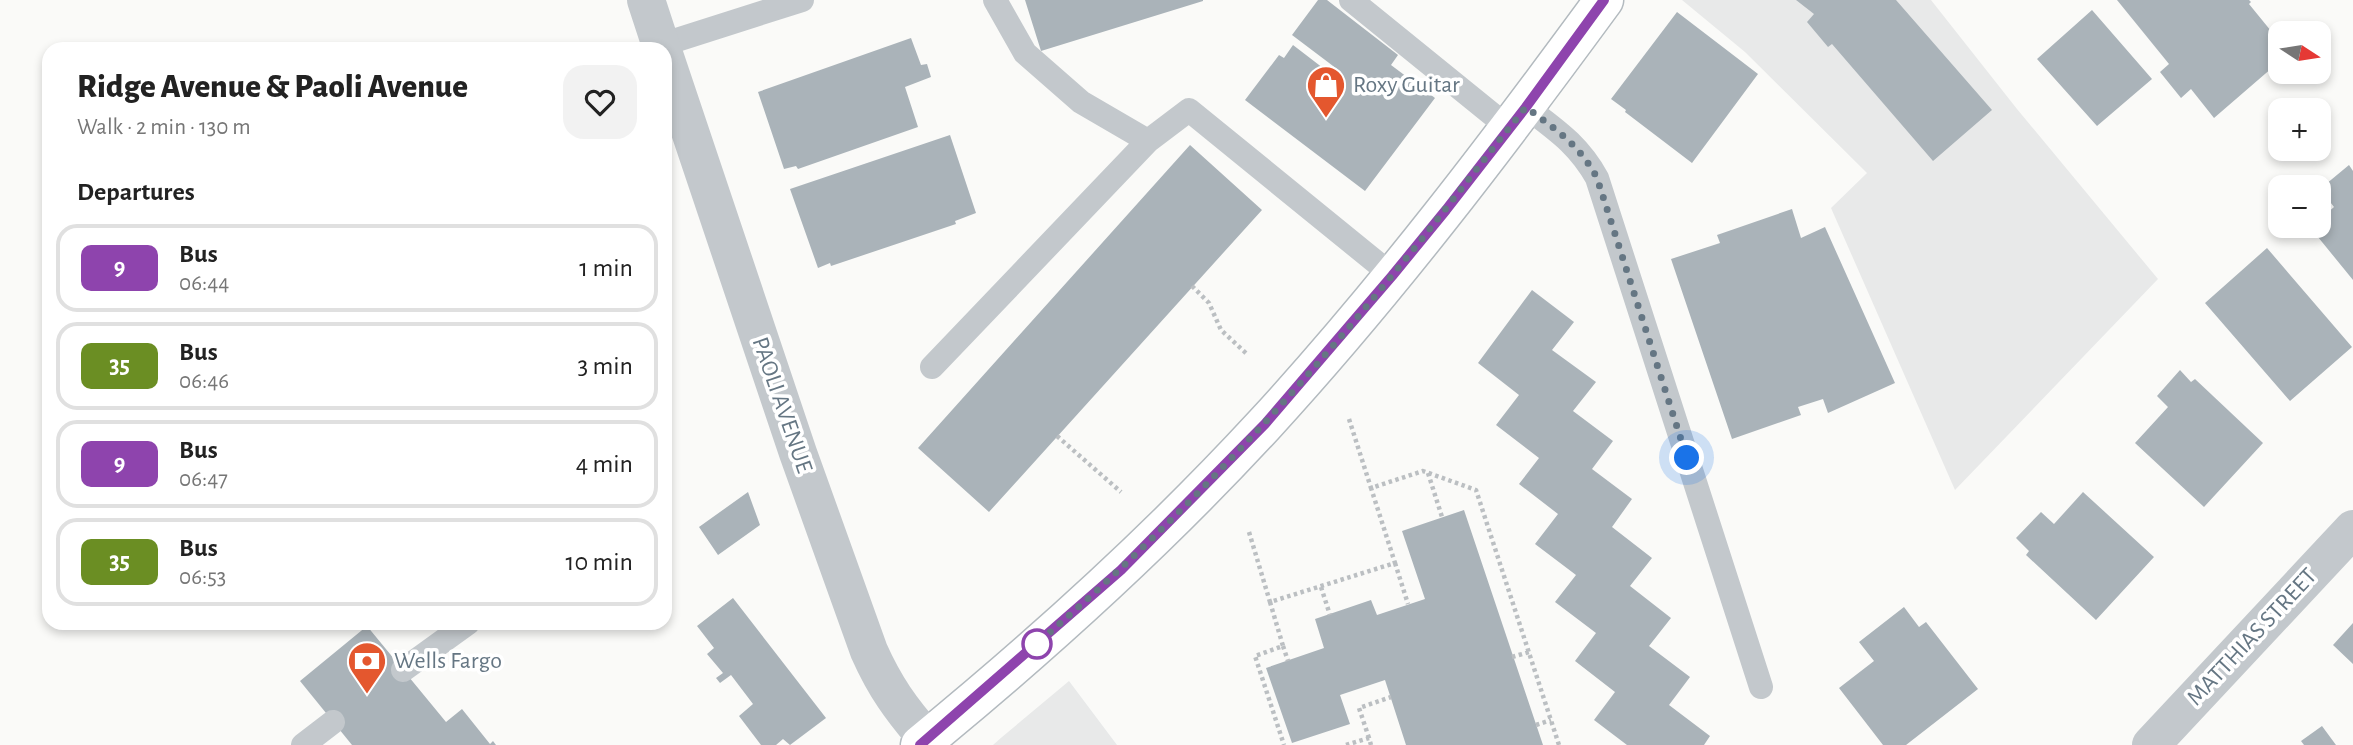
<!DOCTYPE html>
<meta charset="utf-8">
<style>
:root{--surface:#fff;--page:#f2f2f2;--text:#222;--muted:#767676;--line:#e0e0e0}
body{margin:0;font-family:"Alegreya Sans",sans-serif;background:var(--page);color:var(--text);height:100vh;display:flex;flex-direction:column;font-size:26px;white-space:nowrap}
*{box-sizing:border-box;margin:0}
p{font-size:23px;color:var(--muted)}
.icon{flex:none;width:38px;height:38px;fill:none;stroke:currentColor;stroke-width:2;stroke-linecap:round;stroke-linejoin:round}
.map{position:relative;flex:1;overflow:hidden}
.details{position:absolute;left:42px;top:42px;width:630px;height:588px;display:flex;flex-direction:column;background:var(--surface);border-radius:21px;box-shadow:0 4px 10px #0003}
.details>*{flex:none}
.badge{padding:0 14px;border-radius:10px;font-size:24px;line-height:46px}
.needle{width:46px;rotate:102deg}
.controls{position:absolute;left:2268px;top:21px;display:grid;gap:14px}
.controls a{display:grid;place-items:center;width:63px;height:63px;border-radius:14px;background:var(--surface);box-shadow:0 4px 10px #0003;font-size:35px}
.you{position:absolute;width:35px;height:35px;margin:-18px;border:5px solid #fff;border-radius:50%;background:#1a73e8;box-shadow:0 0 0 10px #1a73e833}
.map>.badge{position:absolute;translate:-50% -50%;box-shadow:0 0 0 4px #fff}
h2{padding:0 35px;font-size:26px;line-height:63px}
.round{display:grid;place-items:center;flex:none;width:74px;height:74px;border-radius:21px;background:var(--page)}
.headline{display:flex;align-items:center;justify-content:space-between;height:119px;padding:0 35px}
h1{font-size:33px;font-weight:800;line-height:52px}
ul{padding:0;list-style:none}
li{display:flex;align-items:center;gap:21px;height:88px;margin:0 14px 10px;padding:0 21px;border:4px solid var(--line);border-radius:21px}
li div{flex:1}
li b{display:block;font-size:26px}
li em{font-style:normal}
li .badge{min-width:77px;font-weight:700;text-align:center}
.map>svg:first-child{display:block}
.built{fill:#e8e9e9}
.building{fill:#aab3b9}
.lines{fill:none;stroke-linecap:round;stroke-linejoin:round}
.secondary-casing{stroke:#b3babf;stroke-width:41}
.path{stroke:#bbbfc2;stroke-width:4.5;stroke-dasharray:3.5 3.5;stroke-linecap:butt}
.service{stroke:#c3c8cc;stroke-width:24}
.minor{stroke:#c3c8cc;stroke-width:38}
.secondary{stroke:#fff;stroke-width:38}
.line-casing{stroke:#fff;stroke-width:16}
.line{stroke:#8e44ad;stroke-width:10}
.walk{stroke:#657683;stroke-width:7;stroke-dasharray:0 12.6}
.stop-dot{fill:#fff;stroke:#8e44ad;stroke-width:3.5}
.labels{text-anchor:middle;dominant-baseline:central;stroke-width:7;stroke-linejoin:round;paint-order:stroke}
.poi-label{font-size:24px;fill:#657683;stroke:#fff;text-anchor:start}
.street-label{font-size:24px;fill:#657683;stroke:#fff}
</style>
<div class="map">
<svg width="2353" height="745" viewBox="0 0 2353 745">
<rect width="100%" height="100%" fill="#fafaf8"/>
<path class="built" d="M1682,0h249l86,109 141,170 -203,211 -124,-282 36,-35 -122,-121z
M1069,681l48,64h-124l9,-8z"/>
<path class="building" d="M1025,0h178v1l-162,50z
M1318,0h9l71,55 -7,10 44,33 -70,93 -120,-91 34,-45 5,3 9,-13 43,33 5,-6 -49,-37z
M1796,0h100l96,110 -59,51 -101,-117 -4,3 -21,-25 7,-8z
M2117,0h132l2,2 -2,2 31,38v19l-66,57 -23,-29 -10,9 -21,-26 9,-8z
M2092,10l60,69 -55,47 -60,-67z
M1677,12l81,62 -66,89 -67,-51 1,-2 -15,-11z
M911,38l10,27 6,-1 4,13 -26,10 13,40 -120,42 -2,-3 -12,3 -26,-77z
M950,135l26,78 -21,8 1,3 -125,42 -1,-3 -12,5 -28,-79z
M1190,145l72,65 -273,302 -71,-64z
M2349,165l4,6v109l-44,-54h10v-6l15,-13 -14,-18z
M1792,209l9,29 24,-11 70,156 -67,30 -5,-14 -25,8 3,8 -69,24 -61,-180 49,-16 -3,-8z
M2267,248l85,99 -62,54 -85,-98z
M665,283l6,16 -6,2z
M1532,290l42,32 -22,28 44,32 -23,29 40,30 -21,28 40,30 -20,28 40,31 -22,28 41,32 -22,28 41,31 -21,28 41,31 -6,9h-77l-33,-25 21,-28 -40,-31 21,-28 -41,-31 21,-27 -41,-31 23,-30 -39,-30 20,-26 -43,-33 23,-30 -41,-32z
M2180,370l11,12 4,-3 68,64 -59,64 -69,-64 33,-36 -11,-11z
M748,492l12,33 -42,30 -19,-28z
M2083,492l71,65 -58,63 -70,-65 3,-4 -13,-13 25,-26 13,12z
M1464,510l79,235h-137l-21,-65 -45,15 10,29 -58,19 -26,-75 58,-20 -9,-29 56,-19 6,15 48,-16 -23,-68z
M733,598l93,120 -36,27 -7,-6 -7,6h-15l-22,-29 14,-12 -22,-29 -11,8 -4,-5 7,-5 -16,-19 7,-6 -17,-22z
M1904,607l15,20 7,-5 52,67 -72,56h-23l-44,-57 35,-27 -15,-19z
M2353,623v41l-20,-19z
M367,626l79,96 16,-13 28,35 3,-3 3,4h-144l-52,-64z
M2322,726l14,19h-32l-3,-4z"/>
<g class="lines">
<g class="secondary-casing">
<path id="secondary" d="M920,745c121,-99 238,-205 344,-320 123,-134 233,-279 340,-425"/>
</g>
<path class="path" d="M1192,286l17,17 12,27 27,25
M1349,419l22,69 52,-17 53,19 83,255
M1057,436l64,56
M1428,473l14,44
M1249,532l21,70 125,-39 -24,-75
M1395,563l13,41
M1321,587l9,28
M1270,602l13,44 -28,10 29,89
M1283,646l5,15
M1512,657l17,-5
M1536,725l15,-5
M1369,738l-10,-30 32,-11
M1346,745l23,-7 2,7"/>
<path class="service" d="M995,0l30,53 56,49 67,39
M1351,0l158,128
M661,45l141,-45
M1526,107c30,23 52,37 71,71l164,509
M932,367l216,-226 41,-31 204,166
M403,670l65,-47
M303,745l30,-23"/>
<path class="minor" d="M646,0l16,49
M665,57l133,396 71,198c16,36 32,58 58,88
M2151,745l202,-216"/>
<use href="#secondary" class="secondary"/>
</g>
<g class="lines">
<g class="line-casing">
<path id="line" d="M920,745l201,-175 144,-146 127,-148 54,-66 80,-103 78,-107"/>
</g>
<use href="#line" class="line"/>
<path class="walk" d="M1037,644l-3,2c132,-113 251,-239 360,-373 45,-54 87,-111 132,-166 30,23 53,37 71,71l90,280"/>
</g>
<defs>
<g id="shop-pin" transform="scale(2.0125)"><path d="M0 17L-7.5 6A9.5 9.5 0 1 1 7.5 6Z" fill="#e4572e" stroke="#fff"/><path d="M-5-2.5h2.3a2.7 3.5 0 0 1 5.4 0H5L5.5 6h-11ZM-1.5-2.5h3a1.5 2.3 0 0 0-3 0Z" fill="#fff"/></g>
<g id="bank-pin" transform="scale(2.0125)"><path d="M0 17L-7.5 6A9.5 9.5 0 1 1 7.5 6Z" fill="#e4572e" stroke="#fff"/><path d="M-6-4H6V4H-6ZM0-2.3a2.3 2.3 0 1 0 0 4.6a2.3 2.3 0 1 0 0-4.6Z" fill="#fff"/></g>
</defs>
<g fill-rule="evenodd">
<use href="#shop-pin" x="1326" y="85"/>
<use href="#bank-pin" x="367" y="661"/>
</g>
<circle class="stop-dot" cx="1037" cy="644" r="14"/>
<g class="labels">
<g class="poi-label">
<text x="1353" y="85">Roxy Guitar</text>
<text x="394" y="661">Wells Fargo</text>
</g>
<g class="street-label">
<text transform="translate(782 405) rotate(71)">PAOLI AVENUE</text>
<text transform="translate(2252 637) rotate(-47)">MATTHIAS STREET</text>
</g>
</g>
</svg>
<div class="controls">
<a><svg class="needle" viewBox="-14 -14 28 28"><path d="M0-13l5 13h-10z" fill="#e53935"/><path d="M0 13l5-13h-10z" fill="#767676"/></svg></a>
<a>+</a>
<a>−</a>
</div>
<div class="you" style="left:1687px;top:458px"></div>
<section class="details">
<div class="headline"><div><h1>Ridge Avenue &amp; Paoli Avenue</h1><p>Walk · 2 min · 130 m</p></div><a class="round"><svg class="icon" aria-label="heart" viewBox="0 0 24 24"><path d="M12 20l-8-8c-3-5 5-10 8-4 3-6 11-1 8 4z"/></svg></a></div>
<h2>Departures</h2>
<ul>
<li><span class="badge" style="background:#8e44ad;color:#fff">9</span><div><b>Bus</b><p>06:44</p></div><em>1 min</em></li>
<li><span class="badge" style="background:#6b8e23;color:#fff">35</span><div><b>Bus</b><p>06:46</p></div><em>3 min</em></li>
<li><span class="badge" style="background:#8e44ad;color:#fff">9</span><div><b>Bus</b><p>06:47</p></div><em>4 min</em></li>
<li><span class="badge" style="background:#6b8e23;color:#fff">35</span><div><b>Bus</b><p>06:53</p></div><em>10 min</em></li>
</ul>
</section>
</div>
